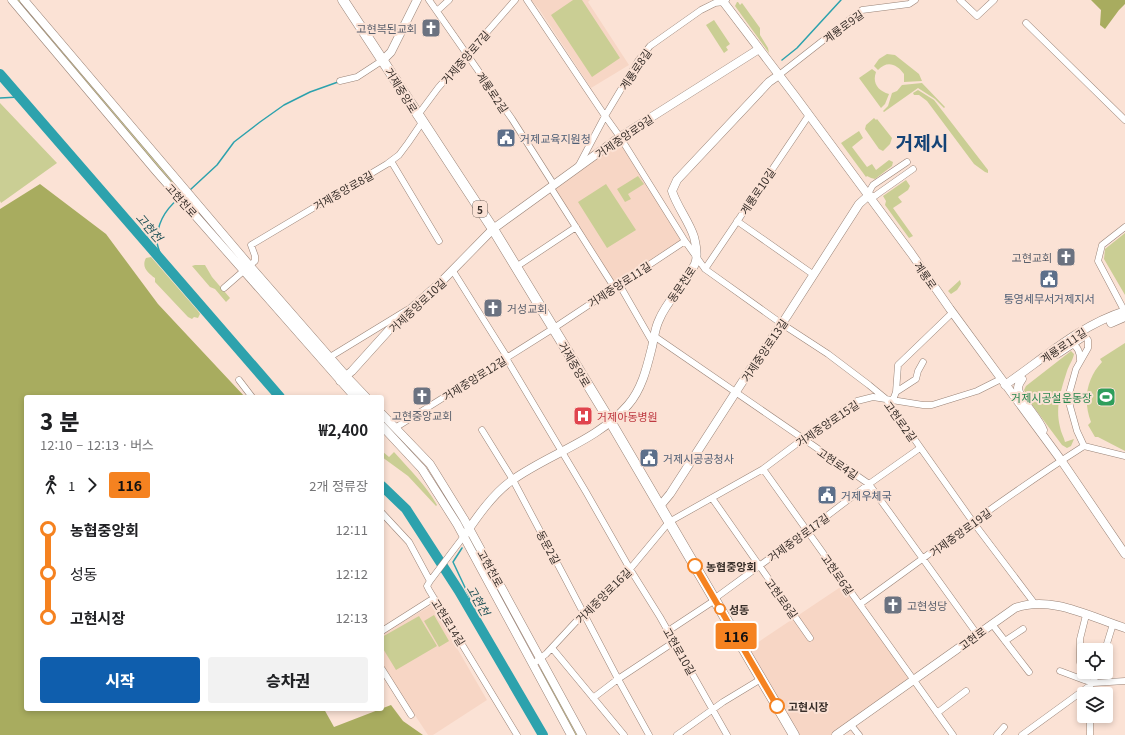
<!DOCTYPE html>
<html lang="ko">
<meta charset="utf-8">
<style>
:root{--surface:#fff;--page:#f2f2f2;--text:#202124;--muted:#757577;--accent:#0f5ead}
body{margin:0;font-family:Georgia,"Noto Sans KR",serif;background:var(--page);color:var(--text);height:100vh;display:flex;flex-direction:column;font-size:15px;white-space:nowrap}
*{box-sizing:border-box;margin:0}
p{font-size:13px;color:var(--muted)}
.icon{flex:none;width:22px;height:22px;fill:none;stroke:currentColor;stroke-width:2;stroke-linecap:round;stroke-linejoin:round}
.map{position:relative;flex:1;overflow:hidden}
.sheet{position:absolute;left:24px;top:395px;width:360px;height:316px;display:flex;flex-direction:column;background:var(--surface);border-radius:4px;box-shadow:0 2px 6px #0003}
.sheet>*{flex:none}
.badge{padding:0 8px;border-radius:3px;font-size:14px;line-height:26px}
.controls{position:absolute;left:1077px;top:643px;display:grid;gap:8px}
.controls a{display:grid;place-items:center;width:36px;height:36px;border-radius:4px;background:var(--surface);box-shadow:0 2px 6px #0003;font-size:20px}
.map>.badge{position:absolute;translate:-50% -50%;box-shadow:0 0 0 2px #fff}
.legs{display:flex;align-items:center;gap:6px;height:44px;padding:0 16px;font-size:13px}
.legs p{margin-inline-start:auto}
.headline{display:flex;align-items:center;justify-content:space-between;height:68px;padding:0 16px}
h1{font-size:22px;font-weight:800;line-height:30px}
.action{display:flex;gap:8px;margin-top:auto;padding:8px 16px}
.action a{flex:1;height:46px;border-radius:4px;background:var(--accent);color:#fff;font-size:16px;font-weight:800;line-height:46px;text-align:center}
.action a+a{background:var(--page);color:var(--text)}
ul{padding:0 16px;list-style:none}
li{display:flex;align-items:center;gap:14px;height:44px;font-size:15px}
li i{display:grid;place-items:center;width:6px;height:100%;margin:0 5px;background:currentColor}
li i::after{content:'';width:10px;height:10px;margin:-5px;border:3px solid;border-radius:50%;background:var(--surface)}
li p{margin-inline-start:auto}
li:first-child i{background:linear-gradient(#0000 50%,currentColor 0)}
li:last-child i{background:linear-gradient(currentColor 50%,#0000 0)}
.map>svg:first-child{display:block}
.built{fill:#f7d6c5}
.green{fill:#cace94}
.forest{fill:#a8ac5f}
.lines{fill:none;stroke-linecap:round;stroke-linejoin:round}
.stream{stroke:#2da2ad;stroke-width:1.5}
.river{stroke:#2da2ad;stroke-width:10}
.minor-casing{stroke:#998377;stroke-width:7}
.tertiary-casing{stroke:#998377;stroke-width:9}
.primary-casing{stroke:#998377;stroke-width:11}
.minor{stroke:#fff;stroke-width:6}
.tertiary{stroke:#fff;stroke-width:8}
.primary{stroke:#fff;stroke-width:10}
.line-1-casing{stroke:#fff;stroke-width:9}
.line-1{stroke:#f58220;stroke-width:6}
.stop-1-dot{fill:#fff;stroke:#f58220;stroke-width:2}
.labels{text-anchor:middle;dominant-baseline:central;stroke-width:4;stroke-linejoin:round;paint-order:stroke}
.shield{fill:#fbe2d5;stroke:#72655d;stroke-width:1}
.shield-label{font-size:10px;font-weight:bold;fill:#382f2a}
.street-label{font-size:11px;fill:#382f2a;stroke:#fbe2d5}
.worship-label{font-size:11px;fill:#5b616d;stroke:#fbe2d5;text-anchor:end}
.service-label{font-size:11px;fill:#4e5e75;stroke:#fbe2d5;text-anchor:start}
.leisure-label{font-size:11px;fill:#27864d;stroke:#fbe2d5;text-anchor:end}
.health-label{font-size:11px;fill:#be3a42;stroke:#fbe2d5;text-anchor:start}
.stop-label{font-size:11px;font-weight:bold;fill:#382f2a;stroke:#fbe2d5;text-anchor:start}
.water-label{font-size:12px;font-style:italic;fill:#26565b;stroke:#fbe2d5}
.town-label{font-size:19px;font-weight:bold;fill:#144376;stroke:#fbe2d5}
</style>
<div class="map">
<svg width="1125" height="735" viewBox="0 0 1125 735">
<rect width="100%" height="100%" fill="#fbe2d5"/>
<path class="built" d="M531,0h59l-2,2 41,63 -38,23 -52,-79z
M620,137l65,104 -71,46 -63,-99z
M845,584l68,96 -77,55h-42l-49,-84z
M432,605l55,95 -54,35h-5l-46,-70v-31z"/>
<path class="green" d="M15,0h4l160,189 -2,1z
M573,0h9l38,58 -28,19 -41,-62z
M737,2h1l2,3 2,-2 18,25v7l8,13 1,5 -34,-47z
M714,20l16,24 -4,3 2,3 -4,3 -18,-28z
M887,54l8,1 24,19 3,7 -18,1v-8c-7,-10 -17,-14 -26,-4l-4,-4 5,-7z
M872,69l4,3c-4,11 2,19 13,22l-4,10 -4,4 -22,-30z
M922,83l23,24 -1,1 -9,-9 -17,-11 -34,24 -1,-1 5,-5 4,-13 5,-2 5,-6z
M918,90l16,10 54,70v3l-3,-1 -11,-8 -47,-63 -8,-6h-5l-1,-2z
M0,103l57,60 -56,40 -1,-2z
M874,118l2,2 1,-1 15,19 -2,6 -7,7 -4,-2 -14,-20 1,-4z
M859,131l4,7 -11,9 15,20 5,-3 4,6 13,-10 4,2 -1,4 -17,13 -4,-1 -4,-2 -1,1 -25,-34z
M638,176l6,8 -16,10 3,5 -6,3 -8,-13z
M906,180l4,6 -2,4 -10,7 4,5 -9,6 20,28 -4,2 -24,-33 1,-4 -3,-5z
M606,184l30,46 -29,18 -29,-46z
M1125,233v62l-21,-36 1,-10z
M151,257l47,54 2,3 -2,4 -4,-1 -2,2 -4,-2 -33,-35v-4c-7,-5 -14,-11 -9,-20z
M195,265h10l7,12 18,21 -4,4 -11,-13 -5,-2 -18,-21z
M960,280l1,4 -4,6 -6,4 -3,-3z
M1125,343v108l-27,-14h-3l-7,-12 3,-3c-8,-21 -5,-43 11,-60l-2,-3z
M1071,351l3,3c-1,6 -5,11 -7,17 -6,19 -12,36 -7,56 1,6 4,10 5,15l9,-3 -3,7 -4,2 -5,-3 -32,-43 -6,-12 2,-4z
M382,451l7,6 5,-5c15,17 32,33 43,53l-1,1 -28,-30 -26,-19z
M434,615l15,26 -10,6 -15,-26z
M419,616l18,30 -41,24 -14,-23v-10z
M542,669l35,66h-3l-34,-65z"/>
<path class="forest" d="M1091,0h34v4l-6,6 -14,19 -5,-4 1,-15z
M40,184l66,50 52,70 87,93h-219v312h298l10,18 57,-22 12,16 20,14h-423v-526z"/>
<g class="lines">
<path class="stream" d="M782,60l15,-12 44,-48
M0,98l19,-1
M190,190l27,-25 17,-23 26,-20 24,-17 26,-13 28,-10
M164,263c-2,-6 -7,-15 -7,-22 0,-17 8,-31 21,-42
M462,548l-9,14 17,36 -2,8"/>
<path class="river" d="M0,74l280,323
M382,486l24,23 53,82 84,144"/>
<g class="minor-casing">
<path id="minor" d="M429,0l83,119 42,66
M527,0l78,116 15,21 65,104 20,28 77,55 46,30 41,31 17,14 87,123 62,82
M960,0l17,16 17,-16
M437,11l12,-11
M1026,23l99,97
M779,75l83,-65 47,-6 6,-4
M340,81l17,-4 26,-17
M418,115l20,-27 77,-88
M391,161l48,80
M907,162l-34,23 -3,5 -1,5 6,1 4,-3 34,-24
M578,167l27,-51 33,-55 12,-15 51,-36 14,-7 9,-1 2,-2
M551,188l63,99
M737,221l77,54
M1125,227l-23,18 -4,16 27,51
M516,267l60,-40
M705,269l104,-154
M453,271l54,86
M619,284l34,59
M224,288l31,-27v-5l-4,-11 136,-81 12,-9 9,-12 15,-22
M654,336l215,148 108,150
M1071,344c8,2 9,10 9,16
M330,357l77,-47
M506,358l80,134 44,77 30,48 67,118
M239,380l13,17
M896,392l20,-13 2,-8 5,-9
M893,400l3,-8 2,-27 54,-52
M395,428l159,-100 131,-87
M482,430l31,50 51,96 54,103 31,56
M1084,446l-7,-15 -7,-25 -1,-12 7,-25 12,-21v-8l-3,-4
M763,469l190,266
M712,498l98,140
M382,513l27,29 21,39 -3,5 2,4 88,145
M430,581l34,-45
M714,599l93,-68 62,-47 51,-36
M860,604c74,-53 147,-109 224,-158l41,10
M1086,615l-6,24v23l4,18 9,3 32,-2
M992,624l37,48
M382,631l52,-33
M668,631l47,-31
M1005,641l18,-12
M552,648l72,87
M1105,650l8,-26
M533,664l13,-10 38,-41 46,-44 39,-47 94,-53 40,-30 54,-38 16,-4 50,8h9l45,-14 24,-12
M382,669l29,46
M1060,671l24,9
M593,698l25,-19 56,-37
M937,713l29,-22
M851,725l8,10
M677,735l46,-33 38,-23
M997,735l7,-8
M1022,735l66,-48 5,-4 4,-11
M1090,735v-19"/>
</g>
<g class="tertiary-casing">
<path id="tertiary" d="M12,0l144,171 199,226
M24,0l226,266 96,110 20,21
M722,0l73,96 116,157 39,56 111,151 64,94
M383,60l8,-8 26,-52
M1111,323l14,-6
M1057,354l27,-18
M1022,379c-2,3 -4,6 -4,9 0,10 21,30 25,42
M340,381l12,-10 37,-41 26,-25 28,-25 50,-51 127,-92 139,-88
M1005,385c38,-26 75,-60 120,-74
M382,414l48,50 34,55 118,216
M382,426l40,43 35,55 114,211
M660,506l10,-12 80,-124 37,-54 72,-112 10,-9
M464,536c13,-19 28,-41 47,-55 37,-27 86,-40 117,-76 14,-16 19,-38 24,-58 2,-9 3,-19 7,-27 8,-20 26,-35 36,-56 3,-7 1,-19 -1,-27 -5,-16 -17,-30 -22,-46l5,-11 92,-98 10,-7
M836,735l179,-127c37,-13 75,9 110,20"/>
</g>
<g class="primary-casing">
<path id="primary" d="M343,0l150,229 117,192 184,314"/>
</g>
<use href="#minor" class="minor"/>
<use href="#tertiary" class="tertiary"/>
<use href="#primary" class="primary"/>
</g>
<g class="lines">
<g class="line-1-casing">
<path id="line-1" d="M695,566l82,140"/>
</g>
<use href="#line-1" class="line-1"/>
</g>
<defs>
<g id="church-square" transform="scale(1)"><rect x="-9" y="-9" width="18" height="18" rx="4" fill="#6b7280" stroke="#fbe2d5"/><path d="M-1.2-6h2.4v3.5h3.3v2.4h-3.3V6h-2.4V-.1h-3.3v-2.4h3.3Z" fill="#fff"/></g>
<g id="civic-square" transform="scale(1)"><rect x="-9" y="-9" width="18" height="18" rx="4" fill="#5c6f8a" stroke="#fbe2d5"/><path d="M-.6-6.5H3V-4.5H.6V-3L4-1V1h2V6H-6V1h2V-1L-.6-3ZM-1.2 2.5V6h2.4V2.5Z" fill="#fff"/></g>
<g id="stadium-square" transform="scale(1)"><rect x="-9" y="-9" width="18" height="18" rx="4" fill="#2e9e5b" stroke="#fbe2d5"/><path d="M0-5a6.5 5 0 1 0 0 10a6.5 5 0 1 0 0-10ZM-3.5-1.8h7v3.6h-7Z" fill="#fff"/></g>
<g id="hospital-square" transform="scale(1)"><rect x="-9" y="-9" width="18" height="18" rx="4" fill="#e0444e" stroke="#fbe2d5"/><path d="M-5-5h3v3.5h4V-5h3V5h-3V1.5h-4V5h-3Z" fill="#fff"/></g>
</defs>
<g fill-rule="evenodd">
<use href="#church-square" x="431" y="28"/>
<use href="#civic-square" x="506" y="138"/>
<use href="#church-square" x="1066" y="257"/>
<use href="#civic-square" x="1049" y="279"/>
<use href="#church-square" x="493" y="308"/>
<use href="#church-square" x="422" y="396"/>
<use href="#stadium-square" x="1106" y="397"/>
<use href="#hospital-square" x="583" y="416"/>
<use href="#civic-square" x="649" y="458"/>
<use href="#civic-square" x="827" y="495"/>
<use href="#church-square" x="893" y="605"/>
</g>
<g class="stop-1-dot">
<circle cx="695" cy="566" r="7"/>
<circle cx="720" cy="609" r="5"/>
<circle cx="777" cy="706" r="7"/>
</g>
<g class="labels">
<rect class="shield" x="473" y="201" width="14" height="16" rx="3"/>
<g class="shield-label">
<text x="480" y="209">5</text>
</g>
<g class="street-label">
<text transform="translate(843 26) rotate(-36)">계룡로9길</text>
<text transform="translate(465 57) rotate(-49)">거제중앙로7길</text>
<text transform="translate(635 69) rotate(-56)">계룡로8길</text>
<text transform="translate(402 90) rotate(58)">거제중앙로</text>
<text transform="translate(493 92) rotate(56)">계룡로2길</text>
<text transform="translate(624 136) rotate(-34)">거제중앙로9길</text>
<text transform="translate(343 190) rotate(-30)">거제중앙로8길</text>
<text transform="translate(757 191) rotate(-56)">계룡로10길</text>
<text transform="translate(182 200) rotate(48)">고현천로</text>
<text transform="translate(926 275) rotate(55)">계룡로</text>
<text transform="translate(619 284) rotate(-33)">거제중앙로11길</text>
<text transform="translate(681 284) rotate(-56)">동문천로</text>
<text transform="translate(417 305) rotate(-43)">거제중앙로10길</text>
<text transform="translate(1063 345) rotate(-34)">계룡로11길</text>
<text transform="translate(764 350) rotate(-56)">거제중앙로13길</text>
<text transform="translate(575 364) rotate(59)">거제중앙로</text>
<text transform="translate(474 378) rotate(-32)">거제중앙로12길</text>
<text transform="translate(901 421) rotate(54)">고현로2길</text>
<text transform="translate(827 423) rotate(-34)">거제중앙로15길</text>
<text transform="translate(838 463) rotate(34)">고현로4길</text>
<text transform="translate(960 532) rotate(-36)">거제중앙로19길</text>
<text transform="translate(798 537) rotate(-36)">거제중앙로17길</text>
<text transform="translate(549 547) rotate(62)">동문2길</text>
<text transform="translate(491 568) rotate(61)">고현천로</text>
<text transform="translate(838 574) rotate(55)">고현로6길</text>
<text transform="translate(603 595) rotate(-45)">거제중앙로16길</text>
<text transform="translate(782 598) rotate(54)">고현로8길</text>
<text transform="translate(449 622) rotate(58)">고현로14길</text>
<text transform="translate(972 638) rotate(-36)">고현로</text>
<text transform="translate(680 651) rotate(60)">고현로10길</text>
</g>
<g class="worship-label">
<text x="417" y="28">고현복된교회</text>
<text x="1052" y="257">고현교회</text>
<text x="507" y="308" text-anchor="start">거성교회</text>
<text x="422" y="415" text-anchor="middle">고현중앙교회</text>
<text x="907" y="605" text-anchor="start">고현성당</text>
</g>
<g class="service-label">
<text x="520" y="138">거제교육지원청</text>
<text x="1049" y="298" text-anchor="middle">통영세무서거제지서</text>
<text x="663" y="458">거제시공공청사</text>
<text x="841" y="495">거제우체국</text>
</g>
<g class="leisure-label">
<text x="1092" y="397">거제시공설운동장</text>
</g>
<g class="health-label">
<text x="597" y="416">거제아동병원</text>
</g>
<g class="stop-label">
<text x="706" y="566">농협중앙회</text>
<text x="729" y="609">성동</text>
<text x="788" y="706">고현시장</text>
</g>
<g class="water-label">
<text transform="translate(150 227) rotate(49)">고현천</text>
<text transform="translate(479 600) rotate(60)">고현천</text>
</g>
<g class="town-label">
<text x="922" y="141">거제시</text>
</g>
</g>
</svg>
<div class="controls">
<a><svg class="icon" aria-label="locate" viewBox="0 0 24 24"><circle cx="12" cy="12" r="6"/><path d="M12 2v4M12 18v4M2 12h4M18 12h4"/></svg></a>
<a><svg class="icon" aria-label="layers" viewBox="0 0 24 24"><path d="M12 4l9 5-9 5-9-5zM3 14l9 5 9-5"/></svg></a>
</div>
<b class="badge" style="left:736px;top:636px;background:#f58220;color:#111">116</b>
<section class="sheet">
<div class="headline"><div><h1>3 분</h1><p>12:10 – 12:13 · 버스</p></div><b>₩2,400</b></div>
<div class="legs"><svg class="icon" aria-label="walk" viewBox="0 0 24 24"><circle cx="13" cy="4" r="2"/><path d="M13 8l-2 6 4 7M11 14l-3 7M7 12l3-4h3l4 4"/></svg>1<svg class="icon" aria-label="forward" viewBox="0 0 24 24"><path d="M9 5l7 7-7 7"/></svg><b class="badge" style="background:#f58220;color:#111">116</b><p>2개 정류장</p></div>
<ul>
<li><i style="color:#f58220"></i><b>농협중앙회</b><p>12:11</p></li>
<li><i style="color:#f58220"></i><span>성동</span><p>12:12</p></li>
<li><i style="color:#f58220"></i><b>고현시장</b><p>12:13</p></li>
</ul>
<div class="action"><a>시작</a><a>승차권</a></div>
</section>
</div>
